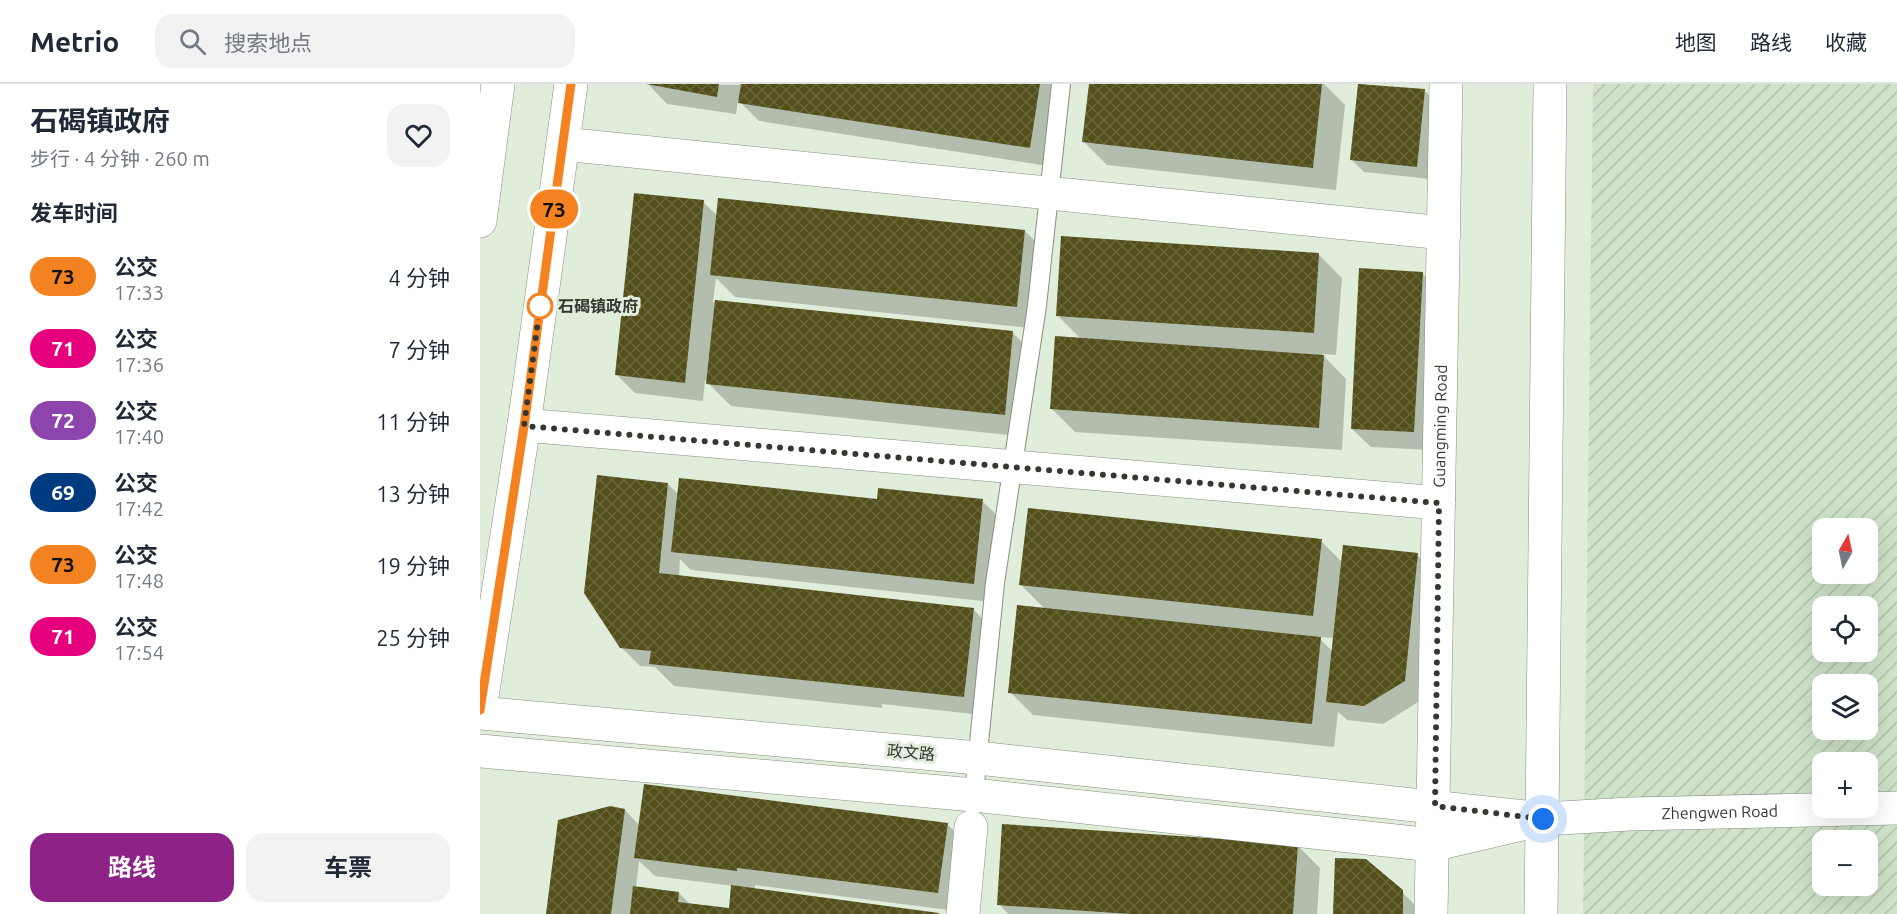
<!DOCTYPE html>
<html lang="zh">
<meta charset="utf-8">
<style>
:root{--surface:#fff;--page:#f2f2f3;--text:#1f2937;--muted:#747a83;--line:#e0e1e3;--accent:#8e2387}
body{margin:0;font-family:Ubuntu,"Noto Sans SC",sans-serif;background:var(--page);color:var(--text);height:100vh;display:flex;flex-direction:column;font-size:22px;white-space:nowrap}
*{box-sizing:border-box;margin:0}
p{font-size:20px;color:var(--muted)}
.icon{flex:none;width:33px;height:33px;fill:none;stroke:currentColor;stroke-width:2;stroke-linecap:round;stroke-linejoin:round}
.map{position:relative;flex:1;overflow:hidden}
.panel{display:flex;flex-direction:column;background:var(--surface);width:480px}
.panel>*{flex:none}
.badge{padding:0 12px;border-radius:20px;font-size:21px;line-height:39px}
.needle{width:39px;rotate:9deg}
.buttons{position:absolute;left:1332px;top:434px;display:grid;gap:12px}
.buttons a{display:grid;place-items:center;width:66px;height:66px;border-radius:12px;background:var(--surface);box-shadow:0 6px 24px #0002;font-size:30px}
.you{position:absolute;width:30px;height:30px;margin:-15px;border:4px solid #fff;border-radius:50%;background:#1a73e8;box-shadow:0 0 0 9px #1a73e833}
.map>.badge{position:absolute;translate:-50% -50%;box-shadow:0 0 0 3px #fff}
h2{padding:0 30px;font-size:22px;line-height:54px}
.round{display:grid;place-items:center;flex:none;width:63px;height:63px;border-radius:18px;background:var(--page)}
.summary{display:flex;align-items:center;justify-content:space-between;height:102px;padding:0 30px}
h1{font-size:28px;font-weight:700;line-height:45px}
.cta{display:flex;gap:12px;margin-top:auto;padding:12px 30px}
.cta a{flex:1;height:69px;border-radius:18px;background:var(--accent);color:#fff;font-size:24px;font-weight:700;line-height:69px;text-align:center}
.cta a+a{background:var(--page);color:var(--text)}
ul{padding:0;list-style:none}
li{display:flex;align-items:center;gap:18px;height:72px;padding:0 30px}
li div{flex:1}
li b{display:block;font-size:22px}
li em{font-style:normal}
li .badge{min-width:66px;font-weight:700;text-align:center}
header{display:flex;align-items:center;gap:36px;box-sizing:border-box;height:84px;padding:0 30px;background:var(--surface);border-bottom:2px solid var(--line)}
header strong{font-size:28px}
nav{display:flex;gap:33px;margin-inline-start:auto;font-size:21px}
.search{width:420px;height:54px;background:var(--page);display:flex;align-items:center;gap:15px;box-sizing:border-box;padding:0 21px;border-radius:18px;color:var(--muted);font-size:22px}
main{display:flex;flex:1;min-height:0}
.map>svg:first-child{display:block}
.industrial{fill:url(#industrial-furrows);fill-rule:evenodd}
.shadow{fill:#0003;fill-rule:evenodd}
.building{fill:url(#building-cross-hatch)}
.lines{fill:none;stroke-linecap:round;stroke-linejoin:round}
.service-casing{stroke:#849180;stroke-width:20}
.minor-casing{stroke:#849180;stroke-width:34}
.tertiary-casing{stroke:#849180;stroke-width:34}
.primary-casing{stroke:#849180;stroke-width:34}
.service{stroke:#fff;stroke-width:18}
.minor{stroke:#fff;stroke-width:33}
.tertiary{stroke:#fff;stroke-width:33}
.primary{stroke:#fff;stroke-width:33}
.line-casing{stroke:#fff;stroke-width:14}
.line{stroke:#f58220;stroke-width:9}
.walk{stroke:#333831;stroke-width:6;stroke-dasharray:0 10.8}
.stop-dot{fill:#fff;stroke:#f58220;stroke-width:3}
.labels{text-anchor:middle;dominant-baseline:central;stroke-width:6;stroke-linejoin:round;paint-order:stroke}
.stop-label{font-size:16px;font-weight:bold;fill:#333831;stroke:#dfedda;text-anchor:start}
.street-label{font-size:16px;fill:#333831;stroke:#dfedda}
</style>
<header>
<strong>Metrio</strong>
<div class="search"><svg class="icon" aria-label="search" viewBox="0 0 24 24"><circle cx="10" cy="10" r="6"/><path d="M15 15l6 6"/></svg>搜索地点</div>
<nav><a>地图</a><a>路线</a><a>收藏</a></nav>
</header>
<main>
<section class="panel">
<div class="summary"><div><h1>石碣镇政府</h1><p>步行 · 4 分钟 · 260 m</p></div><a class="round"><svg class="icon" aria-label="heart" viewBox="0 0 24 24"><path d="M12 20l-8-8c-3-5 5-10 8-4 3-6 11-1 8 4z"/></svg></a></div>
<h2>发车时间</h2>
<ul>
<li><span class="badge" style="background:#f58220;color:#111">73</span><div><b>公交</b><p>17:33</p></div><em>4 分钟</em></li>
<li><span class="badge" style="background:#e6007e;color:#fff">71</span><div><b>公交</b><p>17:36</p></div><em>7 分钟</em></li>
<li><span class="badge" style="background:#8e44ad;color:#fff">72</span><div><b>公交</b><p>17:40</p></div><em>11 分钟</em></li>
<li><span class="badge" style="background:#003b80;color:#fff">69</span><div><b>公交</b><p>17:42</p></div><em>13 分钟</em></li>
<li><span class="badge" style="background:#f58220;color:#111">73</span><div><b>公交</b><p>17:48</p></div><em>19 分钟</em></li>
<li><span class="badge" style="background:#e6007e;color:#fff">71</span><div><b>公交</b><p>17:54</p></div><em>25 分钟</em></li>
</ul>
<div class="cta"><a>路线</a><a>车票</a></div>
</section>
<div class="map">
<svg width="1417" height="830" viewBox="0 0 1417 830">
<defs>
<pattern id="industrial-furrows" width="10" height="10" patternUnits="userSpaceOnUse" patternTransform="scale(1.5)"><rect width="10" height="10" fill="#cfe2c9"/><path d="M-1 1l2-2M0 10L10 0M9 11l2-2" fill="none" stroke="#b2c3ad"/></pattern>
<pattern id="building-cross-hatch" width="8" height="8" patternUnits="userSpaceOnUse" patternTransform="scale(1.5)"><rect width="8" height="8" fill="#534f1a"/><path d="M0 0l8 8M0 8l8-8" fill="none" stroke="#69663b"/></pattern>
</defs>
<rect width="100%" height="100%" fill="#dfedda"/>
<path class="industrial" d="M1113,0h304v830h-314zM1342,444h46v45h-46zM1342,522h46v45h-46zM1342,600h46v45h-46zM1342,678h46v45h-46zM1342,756h46v45h-46z"/>
<path class="shadow" d="M581,0l-13,82 -289,-45 -21,-21 -2,14 -69,-10 -18,-19z
M610,0h234l21,21 -9,85 -229,-25 -23,-23z
M879,0l66,7 13,13 -8,75 -66,-7 -13,-13z
M223,118l15,14 307,15 23,23 -8,75 -305,-32 -19,-19 -3,24 300,31 23,23 -9,81 -296,-31 -26,-26 -2,21 -68,-8 -18,-18z
M839,171l23,23 -6,77 -14,-1 24,25 -4,71 -267,-18 -23,-23 30,-69 -25,-25z
M942,189l18,19 -8,158 -61,-3 -19,-18z
M188,400l11,11 303,6 19,18 -9,83 -301,-32 -11,-11 -1,17 294,33 18,19 -9,87 -100,-11v4l-208,-22 -19,-19 -15,-1 -19,-19z
M841,457l22,22 74,-8 19,18 -13,126 -40,25 -36,-4 -9,-8 -4,35 -301,-32 -23,-23 36,-82 -25,-25zM838,553l17,1 -2,14z
M145,726l15,16 307,-2 19,19 -10,68 -201,-26v5l180,24h-388zM159,777l16,15 78,10 -3,23 -40,-5 -11,-11 -43,-6z
M817,761l23,23 -3,46h-309l-9,-10z
M922,808l19,19v3h-86z"/>
<path class="building" d="M166,0h73l-2,13z
M261,0h299l-10,64 -292,-45z
M609,0h233l-9,84 -231,-26z
M878,0l67,5 -8,78 -67,-7z
M154,109l70,7 -19,183 -70,-8z
M238,114l307,32 -8,77 -307,-32z
M581,152l258,17 -5,80 -258,-17z
M879,184l64,4 -9,160 -63,-3z
M235,216l298,31 -8,84 -299,-31z
M575,252l269,19 -5,73 -269,-19z
M117,391l71,8 -9,90 315,35 -10,89 -315,-33 2,-13 -31,-3 -36,-55z
M199,394l198,21 1,-11 105,11 -9,85 -303,-32z
M548,424l294,31 -9,77 -294,-31z
M863,461l75,8 -13,128 -41,25 -38,-4z
M537,521l304,32 -9,87 -304,-31z
M164,700l304,39 -10,70 -201,-25v3l-103,-13z
M130,722l15,3 -14,105h-65l12,-94z
M522,740l296,20 -5,70h-162l-134,-9z
M855,774l31,1 37,31v24h-70z
M251,801l208,28v1h-309l3,-28 46,6 -1,10 51,6z"/>
<g class="lines">
<g class="service-casing">
<path id="service" d="M493,719l22,-220 42,-277 24,-222"/>
</g>
<g class="minor-casing">
<g id="minor">
<path d="M83,60l881,89"/>
<path d="M44,341l915,78"/>
<path id="s1" d="M1063,735l87,-5 267,-6"/>
<path d="M483,830l8,-87"/>
<path id="s2" d="M951,830l15,-830"/>
<path d="M1061,830l9,-830"/>
</g>
</g>
<g class="tertiary-casing">
<path id="tertiary" d="M0,629l498,45 565,61 -111,26 -458,-50 -494,-44"/>
</g>
<g class="primary-casing">
<path id="primary" d="M0,137l18,-137
M0,626l44,-285 47,-341"/>
</g>
<use href="#service" class="service"/>
<use href="#minor" class="minor"/>
<use href="#tertiary" class="tertiary"/>
<use href="#primary" class="primary"/>
</g>
<g class="lines">
<g class="line-casing">
<path id="line" d="M0,626l44,-284 47,-342"/>
</g>
<use href="#line" class="line"/>
<path class="walk" d="M60,222l-16,120 915,77 -4,303 108,13"/>
</g>
<circle class="stop-dot" cx="60" cy="222" r="12"/>
<g class="labels">
<g class="stop-label">
<text x="78" y="222">石碣镇政府</text>
</g>
<g class="street-label">
<text stroke="none"><textPath href="#s2" startOffset="488">Guangming Road</textPath></text>
<text transform="translate(431 668) rotate(5)">政文路</text>
<text stroke="none"><textPath href="#s1" startOffset="177">Zhengwen Road</textPath></text>
</g>
</g>
</svg>
<div class="buttons">
<a><svg class="needle" viewBox="-14 -14 28 28"><path d="M0-13l5 13h-10z" fill="#e53935"/><path d="M0 13l5-13h-10z" fill="#747a83"/></svg></a>
<a><svg class="icon" aria-label="locate" viewBox="0 0 24 24"><circle cx="12" cy="12" r="6"/><path d="M12 2v4M12 18v4M2 12h4M18 12h4"/></svg></a>
<a><svg class="icon" aria-label="layers" viewBox="0 0 24 24"><path d="M12 4l9 5-9 5-9-5zM3 14l9 5 9-5"/></svg></a>
<a>+</a>
<a>−</a>
</div>
<div class="you" style="left:1063px;top:735px"></div>
<b class="badge" style="left:74px;top:125px;background:#f58220;color:#111">73</b>
</div>
</main>
